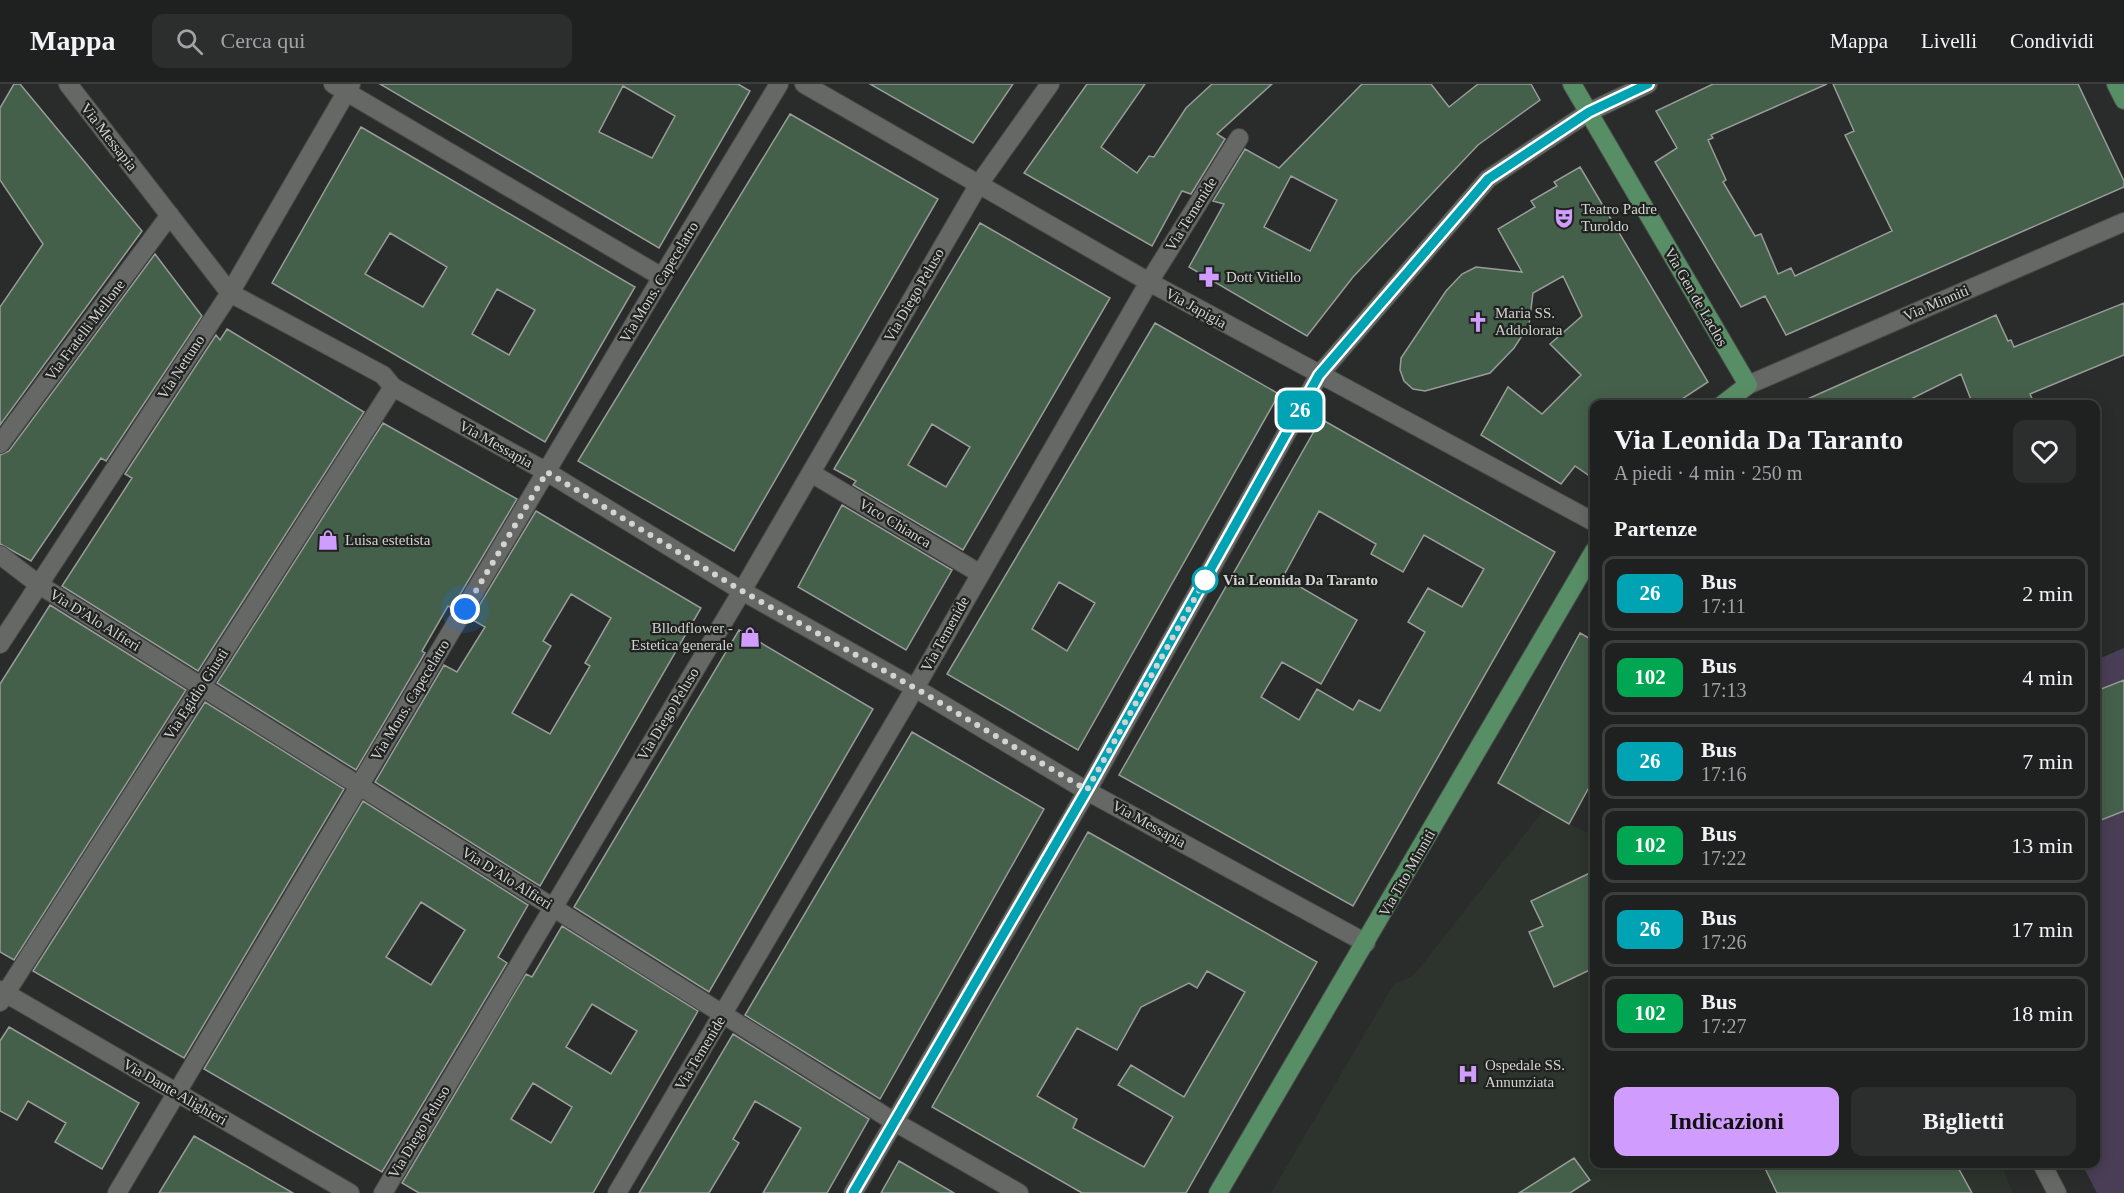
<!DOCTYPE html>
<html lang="it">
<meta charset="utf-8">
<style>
:root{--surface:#1f2120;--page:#2c2e2d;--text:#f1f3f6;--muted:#a1a3a5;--line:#3c3e3e;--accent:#d09dff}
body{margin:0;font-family:Georgia,serif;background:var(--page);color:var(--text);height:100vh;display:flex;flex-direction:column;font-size:22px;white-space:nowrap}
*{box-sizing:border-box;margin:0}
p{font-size:20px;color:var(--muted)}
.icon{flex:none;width:33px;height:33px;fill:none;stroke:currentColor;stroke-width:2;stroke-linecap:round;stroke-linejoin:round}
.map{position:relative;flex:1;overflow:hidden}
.sheet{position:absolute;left:1590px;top:316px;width:510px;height:768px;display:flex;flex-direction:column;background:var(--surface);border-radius:12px;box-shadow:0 3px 15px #0003,0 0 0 2px var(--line)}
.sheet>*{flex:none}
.badge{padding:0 12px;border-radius:9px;font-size:21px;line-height:39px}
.you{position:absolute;width:30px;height:30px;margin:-15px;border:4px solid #fff;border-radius:50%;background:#1a73e8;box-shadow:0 0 0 9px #1a73e833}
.map>.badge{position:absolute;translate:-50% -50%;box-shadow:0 0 0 3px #fff}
h2{padding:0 24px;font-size:22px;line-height:54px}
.round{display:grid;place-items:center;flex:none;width:63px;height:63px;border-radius:12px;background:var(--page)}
.overview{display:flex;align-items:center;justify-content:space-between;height:102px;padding:0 24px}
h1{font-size:28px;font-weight:700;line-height:45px}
.button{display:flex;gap:12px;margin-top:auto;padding:12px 24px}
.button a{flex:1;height:69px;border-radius:12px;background:var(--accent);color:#111;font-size:24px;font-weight:700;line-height:69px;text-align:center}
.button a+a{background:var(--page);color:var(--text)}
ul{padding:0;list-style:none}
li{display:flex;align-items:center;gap:18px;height:75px;margin:0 12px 9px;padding:0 12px;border:3px solid var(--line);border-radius:12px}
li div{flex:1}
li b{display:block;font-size:22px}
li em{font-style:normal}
li .badge{min-width:66px;font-weight:700;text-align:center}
header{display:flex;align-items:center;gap:36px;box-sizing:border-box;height:84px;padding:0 30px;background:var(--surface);border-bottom:2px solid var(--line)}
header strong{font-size:28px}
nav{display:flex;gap:33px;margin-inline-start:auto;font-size:21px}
.search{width:420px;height:54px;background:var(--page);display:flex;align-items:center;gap:15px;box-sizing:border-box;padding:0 21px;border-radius:12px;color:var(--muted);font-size:22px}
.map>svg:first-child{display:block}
.built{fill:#2c342d}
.green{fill:#4a3e56}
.building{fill:#45604a;stroke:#989c99;stroke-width:1.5;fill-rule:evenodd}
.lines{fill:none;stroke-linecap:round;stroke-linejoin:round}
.minor-casing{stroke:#484a48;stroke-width:20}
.major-casing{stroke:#484a48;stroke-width:20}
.minor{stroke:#656865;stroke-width:18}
.major{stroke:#588e65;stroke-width:18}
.line-casing{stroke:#fff;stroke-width:14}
.line{stroke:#00a3b4;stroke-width:9}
.walk{stroke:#d2d3d2;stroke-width:6;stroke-dasharray:0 10.8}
.stop-dot{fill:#fff;stroke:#00a3b4;stroke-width:3}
.labels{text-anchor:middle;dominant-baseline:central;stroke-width:4.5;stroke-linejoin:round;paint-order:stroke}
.street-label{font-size:15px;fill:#d2d3d2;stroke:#202220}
.poi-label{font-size:15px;fill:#d2d3d2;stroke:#202220;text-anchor:start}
.stop-label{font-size:15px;font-weight:bold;fill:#d2d3d2;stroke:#202220;text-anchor:start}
</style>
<header>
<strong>Mappa</strong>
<div class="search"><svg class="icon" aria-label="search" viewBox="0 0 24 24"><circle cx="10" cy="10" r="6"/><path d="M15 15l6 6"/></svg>Cerca qui</div>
<nav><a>Mappa</a><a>Livelli</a><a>Condividi</a></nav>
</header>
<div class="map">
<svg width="2124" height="1109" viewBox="0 0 2124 1109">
<rect width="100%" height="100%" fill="#292c2a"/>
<path class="built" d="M1543,727l51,25v328h407l12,29h-742l123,-209 20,-9z"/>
<path class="green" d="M2124,564v545h-27l-15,-29h14v-504z"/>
<path class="building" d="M14,0h6l122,147 -142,194v-118l43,-63 -43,-64v-72z
M380,0h358l12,7 -91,157zM623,2l52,30 -23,42 -53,-26z
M870,0h143l-40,59z
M1087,0h58l-44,63 36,26 12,-17 5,1 32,-49 26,-24h60l-55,50 8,5 -34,55 -9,-3 -30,55 -128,-73z
M1362,0h69l18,23 29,-23h53l9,16 -62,45 -125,132 -46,59 -118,-69 35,-63 -11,-3 32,-52 34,19zM1291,92l46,24 -27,51 -46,-24z
M1713,0h114l-116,51 2,3 -5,2 18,40 -3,2 32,54 6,-2 17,40 13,-6 4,8 97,-45 -47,-96 9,-4 -21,-47h245l46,97v6l-338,148 -21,-39 -24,11 -86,-145 22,-14 -21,-37z
M790,30l148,85 -204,352 -156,-90z
M361,43l274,160 -90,155 -273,-159zM390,149l57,34 -24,40 -58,-33zM497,205l38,21 -26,45 -37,-21z
M1580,83l128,215 -35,23h-79v74l-19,-13 -14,18 -80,-49 27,-48 34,27 39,-39 -31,-31 32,-28 -19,-40 -30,17 -4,32 -15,23 -24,25 -65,18 -12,-2 -9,-8 -4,-11 1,-12 45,-67 16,-17 14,-7 46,5 -24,-43 37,-22 -4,-6 26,-15 -3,-4z
M980,139l130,75 -147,252 -110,-65 3,-4 -22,-12zM932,340l38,23 -24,40 -38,-22z
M155,170l47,62 -96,145 -5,-3 -70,103 -31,-17v-89l9,-4z
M2124,219v52l-94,39 5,11h-62l-12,-31 -62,31h-105l202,-90 12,26 3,-1 3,7z
M1155,239l124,71 -201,356 -131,-76zM1059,498l36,21 -28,48 -35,-22z
M227,245l137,83 -166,259 -136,-85 70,-108 -7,-4 91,-139 4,5z
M1321,335l234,133 -202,354 -234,-131zM1319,427l57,33 -5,10 32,18 21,-37 60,34 -22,38 -34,-19 -20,34 17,10 -45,79 -21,-11 -6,10 -36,-21 -18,31 -38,-23 21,-35 39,22 36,-64 -74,-43z
M383,339l134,76 -65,109 -4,-2 -26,45 3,2 -69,117 -139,-87z
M842,421l110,65 -46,80 -108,-63z
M536,427l165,97 -161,278 -165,-104 69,-117 13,7 28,-45 -14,-8zM571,510l40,24 -26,45 5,3 -40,68 -38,-21 39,-67 -8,-5z
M50,521l136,85 -172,270 -14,-8v-268z
M739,546l134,79 -164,283 -135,-85z
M1580,549l14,8v137l-25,46 -71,-41z
M2124,596v131l-28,11v-131z
M205,618l139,87 -160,269 -151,-87z
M912,648l132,77 -164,290 -135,-84z
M363,717l165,104 -30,52 9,6 -125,209 -178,-103zM421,818l44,28 -34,55 -45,-28z
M1088,748l229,130 -131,231h-104l-150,-86zM1207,887l38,21 -61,105 -53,-32 -13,20 55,32 -29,50 -71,-39 4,-9 -40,-23 40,-68 40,22 24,-43 48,-24 8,5z
M1594,787v97l-40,19 -25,-55 14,-6 -12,-25z
M562,842l136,85 -105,182h-174l-17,-10 124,-209 6,3zM592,920l45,27 -26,43 -45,-27zM533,999l39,24 -21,36 -40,-24z
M9,943l130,76 -37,66 -47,-27 11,-19 -38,-22 -11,19 -17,-9v-70z
M733,950l136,85 -42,74h-64l38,-65 -46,-27 -22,38 6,4 -30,50h-70z
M194,1052l99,57h-134z
M1574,1074l16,22 -20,13h-51z
M899,1077l55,32h-73z
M1763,1080h193l16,29h-195z"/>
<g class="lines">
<g class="minor-casing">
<path id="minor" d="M68,0l162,209 153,82 10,12 154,85 195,119 173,97 172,103 279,152
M333,0l329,193
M804,0l345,198 445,240
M1748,301l376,-163
M0,360l170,-229
M811,389l168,100
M0,471l38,29 855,537 126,72
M0,560l230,-351 121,-209
M0,906l350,203
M0,918l393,-615
M2042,1080l15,29
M117,1109l545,-916 117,-193
M383,1109l359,-602 237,-407 71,-100
M617,1109l298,-505 234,-406 90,-144
M853,1109l234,-402 232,-416 169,-196 101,-67 59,-28"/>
</g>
<g class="major-casing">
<path id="major" d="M1572,0l176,301 -26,20
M2116,0l8,16
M1218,1109l376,-642"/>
</g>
<use href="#minor" class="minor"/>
<use href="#major" class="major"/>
</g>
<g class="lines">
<g class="line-casing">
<path id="line" d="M853,1109l234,-403 232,-415 169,-196 101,-67 59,-28"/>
</g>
<use href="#line" class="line"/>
<path class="walk" d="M465,525l82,-137 195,119 173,97 172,102 118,-210"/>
</g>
<defs>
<g id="theatre-bare" transform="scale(1.62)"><path d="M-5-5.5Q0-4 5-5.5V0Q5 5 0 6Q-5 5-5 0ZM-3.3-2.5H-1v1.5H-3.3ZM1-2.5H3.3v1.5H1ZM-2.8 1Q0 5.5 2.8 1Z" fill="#d09dff" stroke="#202220" stroke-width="2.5" paint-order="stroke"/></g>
<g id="pharmacy-bare" transform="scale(1.62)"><path d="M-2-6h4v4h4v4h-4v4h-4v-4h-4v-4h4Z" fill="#d09dff" stroke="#202220" stroke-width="2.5" paint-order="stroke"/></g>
<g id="church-bare" transform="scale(1.62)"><path d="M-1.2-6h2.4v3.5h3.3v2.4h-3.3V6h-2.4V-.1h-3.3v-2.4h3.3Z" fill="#d09dff" stroke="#202220" stroke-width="2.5" paint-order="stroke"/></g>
<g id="shop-bare" transform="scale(1.62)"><path d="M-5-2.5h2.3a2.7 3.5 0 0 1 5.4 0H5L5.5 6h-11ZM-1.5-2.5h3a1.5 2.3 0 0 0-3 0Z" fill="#d09dff" stroke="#202220" stroke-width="2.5" paint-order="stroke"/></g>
<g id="hospital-bare" transform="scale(1.62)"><path d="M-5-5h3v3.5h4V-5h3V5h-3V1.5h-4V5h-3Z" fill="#d09dff" stroke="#202220" stroke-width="2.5" paint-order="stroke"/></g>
</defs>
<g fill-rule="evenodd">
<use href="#theatre-bare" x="1564" y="134"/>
<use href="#pharmacy-bare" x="1209" y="193"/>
<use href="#church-bare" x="1478" y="238"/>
<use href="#shop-bare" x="328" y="456"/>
<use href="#shop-bare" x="750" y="553"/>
<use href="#hospital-bare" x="1468" y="990"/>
</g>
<circle class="stop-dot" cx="1205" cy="496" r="12"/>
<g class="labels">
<g class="street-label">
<text transform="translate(109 53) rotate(52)">Via Messapia</text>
<text transform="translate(1191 130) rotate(-58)">Via Temenide</text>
<text transform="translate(659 198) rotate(-59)">Via Mons. Capecelatro</text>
<text transform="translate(914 211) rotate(-60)">Via Diego Peluso</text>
<text transform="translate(1696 213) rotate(60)">Via Gen de Laclos</text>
<text transform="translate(1936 219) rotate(-23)">Via Minniti</text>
<text transform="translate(1196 224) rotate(29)">Via Japigia</text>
<text transform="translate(85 246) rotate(-53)">Via Fratelli Mellone</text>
<text transform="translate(181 283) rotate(-57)">Via Nettuno</text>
<text transform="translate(496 360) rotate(29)">Via Messapia</text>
<text transform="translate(895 439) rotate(31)">Vico Chianca</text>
<text transform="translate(95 536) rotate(32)">Via D'Alo Alfieri</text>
<text transform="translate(945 550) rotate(-61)">Via Temenide</text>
<text transform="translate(196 610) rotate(-57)">Via Egidio Giusti</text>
<text transform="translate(410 616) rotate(-59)">Via Mons. Capecelatro</text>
<text transform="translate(668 630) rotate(-59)">Via Diego Peluso</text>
<text transform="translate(1149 740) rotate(29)">Via Messapia</text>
<text transform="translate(1407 789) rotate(-60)">Via Tito Minniti</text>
<text transform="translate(507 794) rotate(32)">Via D'Alo Alfieri</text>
<text transform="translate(700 969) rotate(-59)">Via Temenide</text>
<text transform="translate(175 1008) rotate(30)">Via Dante Alighieri</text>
<text transform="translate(419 1048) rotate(-59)">Via Diego Peluso</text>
</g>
<g class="poi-label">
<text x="1581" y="125">Teatro Padre<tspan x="1581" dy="17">Turoldo</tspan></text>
<text x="1226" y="193">Dott Vitiello</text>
<text x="1495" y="229">Maria SS.<tspan x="1495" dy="17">Addolorata</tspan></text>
<text x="345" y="456">Luisa estetista</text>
<text x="733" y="544" text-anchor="end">Bllodflower -<tspan x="733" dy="17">Estetica generale</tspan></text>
<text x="1485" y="981">Ospedale SS.<tspan x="1485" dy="17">Annunziata</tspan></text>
</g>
<g class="stop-label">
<text x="1223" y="496">Via Leonida Da Taranto</text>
</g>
</g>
</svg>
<div class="you" style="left:465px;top:525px"></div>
<b class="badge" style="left:1300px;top:326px;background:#00a3b4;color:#fff">26</b>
<section class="sheet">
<div class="overview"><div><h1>Via Leonida Da Taranto</h1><p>A piedi · 4 min · 250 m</p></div><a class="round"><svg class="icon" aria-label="heart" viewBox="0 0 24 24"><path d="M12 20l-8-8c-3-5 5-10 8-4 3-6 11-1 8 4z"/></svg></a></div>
<h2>Partenze</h2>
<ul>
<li><span class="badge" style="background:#00a3b4;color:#fff">26</span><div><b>Bus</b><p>17:11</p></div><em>2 min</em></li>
<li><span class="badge" style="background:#00a651;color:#fff">102</span><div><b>Bus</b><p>17:13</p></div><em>4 min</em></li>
<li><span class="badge" style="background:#00a3b4;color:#fff">26</span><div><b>Bus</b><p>17:16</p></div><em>7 min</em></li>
<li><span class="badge" style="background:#00a651;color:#fff">102</span><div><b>Bus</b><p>17:22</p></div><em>13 min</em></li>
<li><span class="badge" style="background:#00a3b4;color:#fff">26</span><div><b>Bus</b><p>17:26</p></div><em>17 min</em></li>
<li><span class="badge" style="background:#00a651;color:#fff">102</span><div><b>Bus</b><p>17:27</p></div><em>18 min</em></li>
</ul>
<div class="button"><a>Indicazioni</a><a>Biglietti</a></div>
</section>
</div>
